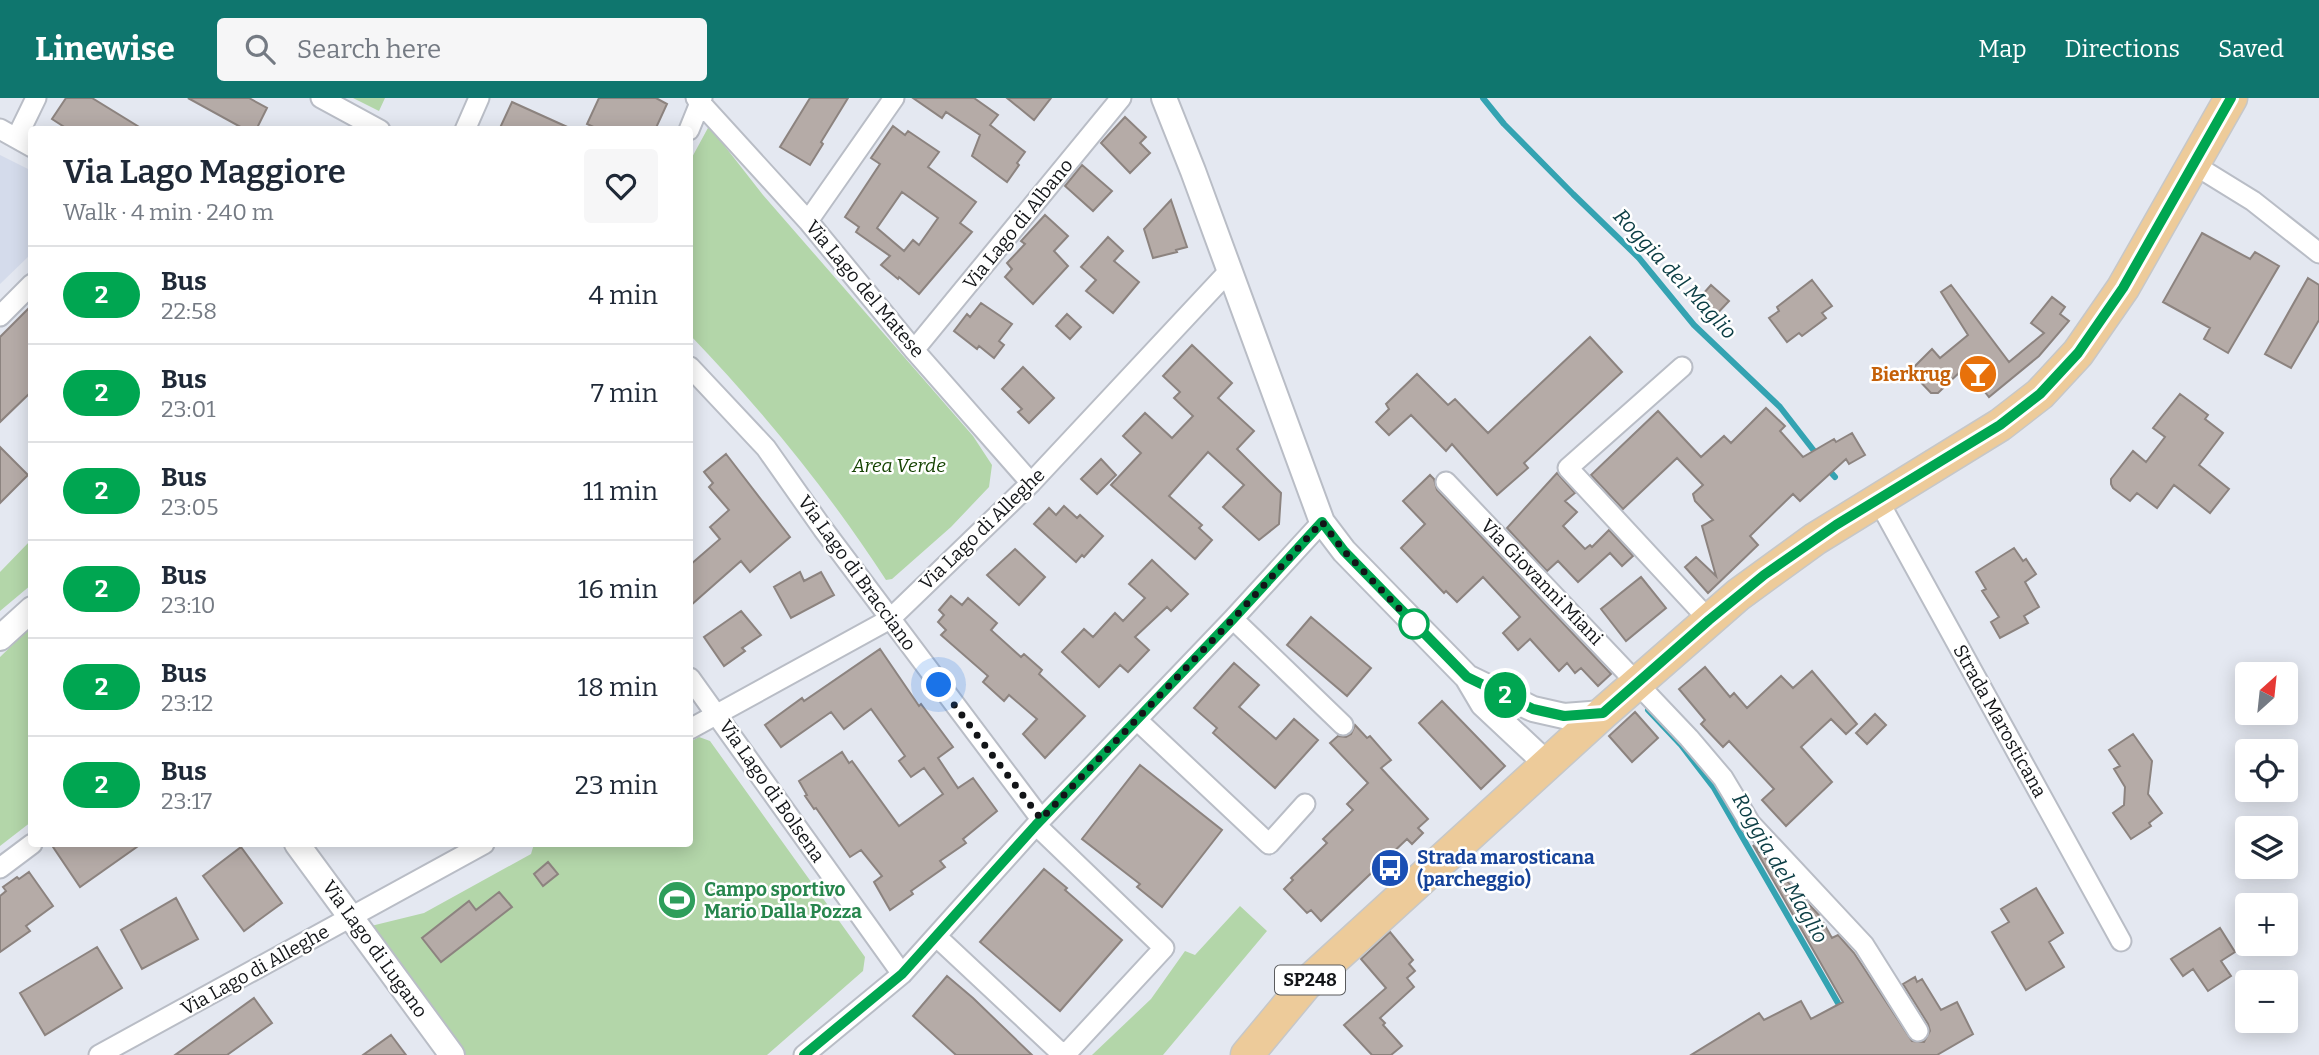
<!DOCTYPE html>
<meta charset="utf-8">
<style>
:root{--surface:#fff;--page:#f6f6f7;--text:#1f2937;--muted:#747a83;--line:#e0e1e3;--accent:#0f766e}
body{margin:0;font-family:Bitter,serif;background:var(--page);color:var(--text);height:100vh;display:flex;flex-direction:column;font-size:26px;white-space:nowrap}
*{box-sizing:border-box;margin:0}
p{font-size:23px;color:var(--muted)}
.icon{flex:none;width:38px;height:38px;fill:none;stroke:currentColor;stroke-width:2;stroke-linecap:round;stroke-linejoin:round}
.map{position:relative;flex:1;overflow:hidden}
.side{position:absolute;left:28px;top:28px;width:665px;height:721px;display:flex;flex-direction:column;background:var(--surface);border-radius:7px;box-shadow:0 4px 18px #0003}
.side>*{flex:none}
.badge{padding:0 14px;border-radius:23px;font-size:24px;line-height:46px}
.needle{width:46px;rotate:27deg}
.controls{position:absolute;left:2235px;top:564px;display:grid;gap:14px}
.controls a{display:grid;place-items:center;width:63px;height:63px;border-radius:7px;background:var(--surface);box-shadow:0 4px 18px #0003;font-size:35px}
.you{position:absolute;width:35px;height:35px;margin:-18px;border:5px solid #fff;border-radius:50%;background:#1a73e8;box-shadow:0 0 0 10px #1a73e833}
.map>.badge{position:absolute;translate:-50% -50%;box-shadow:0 0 0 4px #fff}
.round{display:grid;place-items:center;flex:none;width:74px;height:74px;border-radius:7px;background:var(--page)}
.headline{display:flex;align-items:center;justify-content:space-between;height:119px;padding:0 35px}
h1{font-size:33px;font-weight:600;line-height:52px}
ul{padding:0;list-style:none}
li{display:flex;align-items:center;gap:21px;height:98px;padding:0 35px;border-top:2px solid var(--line)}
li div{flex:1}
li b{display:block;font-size:26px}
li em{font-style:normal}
li .badge{min-width:77px;font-weight:700;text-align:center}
header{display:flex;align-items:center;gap:42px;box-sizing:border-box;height:98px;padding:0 35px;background:var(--accent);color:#fff}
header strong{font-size:33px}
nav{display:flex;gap:38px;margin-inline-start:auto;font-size:24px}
.search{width:490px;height:63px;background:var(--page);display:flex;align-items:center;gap:18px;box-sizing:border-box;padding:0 24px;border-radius:7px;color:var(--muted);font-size:26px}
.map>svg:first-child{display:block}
.built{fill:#d4dbeb}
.green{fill:#b3d6a9}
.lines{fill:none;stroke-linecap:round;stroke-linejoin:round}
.stream{stroke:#34a3b2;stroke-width:6}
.building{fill:#b5aba7;stroke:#8c837f;stroke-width:2;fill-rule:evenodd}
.minor-casing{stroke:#b9bdc6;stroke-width:23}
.tertiary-casing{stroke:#b9bdc6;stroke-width:28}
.primary-casing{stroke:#c6c7c8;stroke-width:35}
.minor{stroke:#fff;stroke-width:19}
.tertiary{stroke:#fff;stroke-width:24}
.primary{stroke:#edcb9a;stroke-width:32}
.line-casing{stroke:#fff;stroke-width:16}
.line{stroke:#00a651;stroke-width:10}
.walk{stroke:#131518;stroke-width:7;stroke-dasharray:0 12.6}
.stop-dot{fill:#fff;stroke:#00a651;stroke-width:3.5}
.labels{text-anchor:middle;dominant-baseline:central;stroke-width:5;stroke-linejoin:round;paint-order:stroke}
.shield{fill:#fff;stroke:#5a5b5d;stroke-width:2}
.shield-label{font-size:18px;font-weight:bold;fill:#131518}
.street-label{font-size:19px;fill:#131518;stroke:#fff}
.food-label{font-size:19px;font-weight:bold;fill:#c56008;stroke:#fff;text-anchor:end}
.park-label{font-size:19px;font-style:italic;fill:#154302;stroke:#fff}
.transit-label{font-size:19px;font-weight:bold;fill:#164399;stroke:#fff;text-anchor:start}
.leisure-label{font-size:19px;font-weight:bold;fill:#27864d;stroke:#fff;text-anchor:start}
.water-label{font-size:21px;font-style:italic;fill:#0b3d44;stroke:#fff}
</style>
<header>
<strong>Linewise</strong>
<div class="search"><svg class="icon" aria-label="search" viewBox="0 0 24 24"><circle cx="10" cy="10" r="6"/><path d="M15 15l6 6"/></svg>Search here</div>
<nav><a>Map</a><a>Directions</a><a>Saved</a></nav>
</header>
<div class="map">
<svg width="2319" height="957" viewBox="0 0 2319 957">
<rect width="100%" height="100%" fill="#e4e8f1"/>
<path class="built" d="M0,57l32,16 -1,83 -31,30z"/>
<path class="green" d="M353,0h32l-6,13z
M709,28l54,69 210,241 19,29 -3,22 -38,40 -59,52 -6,1c-57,-88 -124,-170 -196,-245v-174z
M31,442v45l-31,26v-39z
M31,529v195l-31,24v-189z
M699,639l11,4 155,216 -2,14 -96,84h-301l-95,-129 53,-13 107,-59 3,-10h156v-102z
M1240,808l27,25 -104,124h-71l59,-56 34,-48 10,4z"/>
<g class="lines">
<path class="stream" d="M1483,0l21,26 69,70 66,64 55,67 86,82 38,49
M1827,370l8,9
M1648,612l33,35 33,43 128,222"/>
</g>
<path class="building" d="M66,0h26l52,32h-75l-17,-11z
M188,0h61l18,10 -11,22h-10z
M599,0h57l11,6 -12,26h-55l-13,-6z
M810,0h38l-27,44 2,2 -13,21 -30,-18z
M913,0h61l24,17 -8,10 35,27 -8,11 2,2 -12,17 -35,-26 8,-21 -34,-23 -4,6z
M1007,0h44l-17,22z
M512,4l62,28h-75z
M1125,19l21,20 -6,6 10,10 -20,20 -29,-30z
M893,28l12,9 3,-4 31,21 -11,15 48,35 -16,21 12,9 -53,62 -20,-17 -1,2 -17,-14 9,-9 -34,-24 3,-5 -14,-10 35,-53 -9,-6zM902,94l36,26 -19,27 -6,-5 -9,11 -27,-23z
M1082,67l30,26 -19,20 -28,-25z
M1171,102l16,47 -11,3 1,2 -24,6 -9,-29z
M1045,117l23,21 -14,15 14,15 -35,38 -28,-27 7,-8 -5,-6 18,-19 -4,-3z
M2202,135l48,26 5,-7 24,14 -51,87 -24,-14 6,-11 -47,-26z
M1108,139l15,14 -9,10 25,21 -26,31 -27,-22 10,-11 -15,-13z
M2308,180l11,7v35l-28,48 -26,-14z
M1812,182l20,26 -10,7 4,5 -24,18 -3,-3 -12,9 -18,-24 10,-7 -2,-4z
M1711,187l18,16 -17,18 -17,-16z
M1951,187l58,77 35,-29 -13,-10 21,-26 13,10 -5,7 9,7 -30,35 -50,41 -24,-30 -27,26h-7l-18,-19v-6l19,-19 8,9 28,-23 -27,-43z
M981,205l31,21 -13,17 5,4 -10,13 -15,-12 -2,3 -23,-18 13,-17 3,3z
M32,207v86l-32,31v-85z
M1067,216l14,13 -11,12 -14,-13z
M1590,239l32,35 -98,91 4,5 -31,27 -45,-51 -6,7 -35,-36 -22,20 -13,-13 13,-13 -3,-5 31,-30 31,31 7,-6 33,34z
M1192,247l40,38 -14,15 36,33 -17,18 44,44 -2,31 -20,16 -36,-33 21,-22 -36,-33 -39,44 33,29 -3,3 13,12 -17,19 -84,-74 30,-32 -18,-17 22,-23 27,25 21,-22 -19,-18 6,-6 -17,-16z
M1023,269l31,31 -25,25 -11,-11 4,-3 -20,-20z
M2180,296l28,21 -3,4 18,14 -24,32 30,24 -19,24 -36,-28 -17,23 -20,-15 -7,8 -17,-13 -2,-4v-5l22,-28 13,11 19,-25 -12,-9z
M1766,310l19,18 -5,5 23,26 31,-18 2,3 16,-9 13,22 -16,9 -3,-5 -46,42 -7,-7 -43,42 8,9 -50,48 -23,-26 11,-10 20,19 -14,-50 11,-6 -18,-19 -2,-7 10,-9 -26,-27 -54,51 -32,-34 67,-64 43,46 23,-21 7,7z
M0,349l28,28 -28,28z
M726,356l64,83 -40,35 -9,-11 -51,45v-41l30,-26 -10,-12 19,-17 -20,-23 4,-4 -9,-11z
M1101,361l15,16 -19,19 -16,-15z
M1557,375l18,20 -10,8 12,11 -14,14 22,23 5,-4 2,2 17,-17 24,26 -11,10 -12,-13 -32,29 -20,-21 -11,10 -40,-43z
M1430,377l4,4 3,11 174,184 -13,12 -17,-18 -6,5 -8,-10 -8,8 -29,-32 -12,11 -15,-17 17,-16 -37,-40 -26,25 -11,-11 -2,2 -43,-45 24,-24 -22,-23z
M1064,408l13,12 3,-3 23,21 -19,21 -2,-2 -6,7 -42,-38 15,-16 7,7z
M2014,450l9,13 3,-2 10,15 -11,8 14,25 -15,9 4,7 -28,15 -9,-16 8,-5 -17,-26 4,-2 -10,-17z
M1015,451l30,28 -26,28 -32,-30z
M1152,462l36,34 -17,17 -4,-4 -32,30 14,13 -21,22 -8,-7 -21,22 -37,-35 22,-23 9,8 22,-24 8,8 22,-23 -16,-14z
M800,474l4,9 17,-9 13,23 -43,23 -17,-31z
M1641,479l25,31 -40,33 -25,-32z
M951,498l11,9 6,-7 29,25 -6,7 30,27 3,-3 18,16 -3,4 46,42 -40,42 -22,-24 14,-15 -28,-24 -5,6 -21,-19 5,-6 -47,-41 5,-5 -8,-8 6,-7 -5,-5z
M741,513l20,24 -19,13 3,3 -21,15 -20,-29z
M1311,519l60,51 -24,28 -60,-51z
M880,551l39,57 2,-2 32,43 -15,11 20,30 15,-10 24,33 -34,28 3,4 -26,18 5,6 -34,24 2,3 -23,16 -16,-28 8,-6 -21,-26 -11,7 -34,-49 -2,1 -9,-13 2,-1 -8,-14 43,-29 7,11 3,-2 47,65 44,-32 -19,-26 -13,9 -12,-16 6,-5 -34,-47 -27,20 -13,-17 -50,35 -16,-22 37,-27 2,3z
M1234,565l25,22 -20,22 37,32 18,-20 24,21 -43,48 -62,-55 4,-5 -23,-20z
M1705,569l25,30 4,-4 13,15 34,-32 12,12 19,-17 45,53 -11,10 -15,-15 -30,28 31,35 -46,44 -24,-26 12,-11 -45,-48 -6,6 -22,-23 4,-4 -26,-31z
M1442,603l63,65 -24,23 -62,-66z
M1635,614l23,26 -26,24 -23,-26z
M1875,616l11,11 -19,19 -11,-11z
M1355,627l12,13 3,-2 21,24 -10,8 47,51 -10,9 5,5 -11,11 -5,-5 -86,82 -10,-11 -4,3 -23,-24 9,-9 -2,-2 36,-35 -4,-4 30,-29 -6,-6 21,-21 -38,-40 8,-7 8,1 5,-3z
M2133,636l19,27 -4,33 14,19 -13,10 2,3 -20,13 -18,-26 11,-8 1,-18 -11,-18 6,-3 -11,-16z
M1140,667l82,65 -60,77 -25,-20 3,-3 -58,-45z
M51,746h90l-61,43z
M1753,747l66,70 13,23 6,-3 16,18 58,88 12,1 6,-11 -2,-7 -25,-40 12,-7 2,5 5,-3 19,31 16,-8 16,32 -36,21h-246l68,-42 5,7 37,-19 10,18 32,-17z
M241,749l41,56 -38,28 -41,-55z
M548,764l10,12 -15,12 -9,-12z
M1044,771l23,19 -2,2 57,50 -62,71 -80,-69z
M29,774l24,34 -27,20 4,5 -30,21v-56l6,-5 -3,-4 14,-10 2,2z
M2036,790l27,45 -14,9 15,25 -38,23 -34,-58 17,-10 -8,-13z
M499,794l13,15 -71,55 -19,-24 47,-37 7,9z
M176,800l22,41 -56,30 -21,-39z
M2220,830l15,24 -14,9 10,15 -23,15 -15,-22 -10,7 -12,-17z
M1390,834l23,28 -4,4 6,7 -8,7 7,9 -34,31 5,5 -2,2 19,21 -11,9h-19l-28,-30 42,-37 -25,-29z
M97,849l25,41 -77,47 -25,-42z
M947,878l26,22 59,57h-76l-43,-39z
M254,900l18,25 -45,32h-52z
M391,937l15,20h-43z"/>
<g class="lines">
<g class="minor-casing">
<path id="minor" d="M321,0l59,32
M696,0l112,123 106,129 117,133
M0,31l32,18
M465,32l14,-32
M689,32l13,-32
M17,39l19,-39
M2193,66l60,37 66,52
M808,123l86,-123
M0,218l32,-32
M914,252l207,-252
M690,269l76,81 57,81 218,290
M1682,269l-114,101 141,152
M1446,384l243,256 34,40 27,45 114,122 54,86
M1878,402l243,441
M1233,521l110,106
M690,580l212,296
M1137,622l132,124 36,-40
M690,631l200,-110 141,-136 199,-213
M1036,727l128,123 -99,107
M0,770l32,-24
M937,839l126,118
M99,957l385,-211
M804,957l98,-81 134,-149 197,-206 89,-97"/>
</g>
<g class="tertiary-casing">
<path id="tertiary" d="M1164,0l29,73 129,351 22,29 123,126 16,27 65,61
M0,540l32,-29
M1467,579l66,32 31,7 39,-3
M297,746l155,211"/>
</g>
<g class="primary-casing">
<path id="primary" d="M1247,957l58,-70 298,-272 135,-118 77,-56 185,-114 40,-31 38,-41 45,-65 108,-190"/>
</g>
<use href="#minor" class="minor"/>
<use href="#tertiary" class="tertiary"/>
<use href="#primary" class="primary"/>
</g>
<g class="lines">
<g class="line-casing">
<path id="line" d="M804,957l98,-81 134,-149 197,-206 89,-97 22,29 123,126 66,32 31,7 39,-3 106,-93 55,-45 72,-50 164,-100 40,-31 38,-41 45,-65 108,-190"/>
</g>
<use href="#line" class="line"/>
<path class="walk" d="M939,587l102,134 192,-200 89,-97 22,29 70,73"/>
</g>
<defs>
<g id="bar-disc" transform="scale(2.0125)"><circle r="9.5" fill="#e8710a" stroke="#fff"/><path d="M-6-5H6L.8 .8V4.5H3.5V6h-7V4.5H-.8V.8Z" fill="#fff"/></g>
<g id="bus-disc" transform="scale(2.0125)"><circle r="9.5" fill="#1a4fb4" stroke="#fff"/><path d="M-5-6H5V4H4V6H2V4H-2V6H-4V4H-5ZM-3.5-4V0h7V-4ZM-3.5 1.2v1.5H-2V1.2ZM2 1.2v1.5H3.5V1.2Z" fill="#fff"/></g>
<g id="stadium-disc" transform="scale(2.0125)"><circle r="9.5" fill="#2e9e5b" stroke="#fff"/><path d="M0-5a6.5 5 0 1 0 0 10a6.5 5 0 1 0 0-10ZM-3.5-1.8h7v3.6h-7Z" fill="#fff"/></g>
</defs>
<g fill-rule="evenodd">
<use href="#bar-disc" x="1978" y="276"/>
<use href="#bus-disc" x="1390" y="770"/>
<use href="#stadium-disc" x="677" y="802"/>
</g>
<circle class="stop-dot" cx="1414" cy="526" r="14"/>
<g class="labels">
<rect class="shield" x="1275" y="867.5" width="70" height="29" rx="5"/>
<g class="shield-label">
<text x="1310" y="882">SP248</text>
</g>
<g class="street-label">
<text transform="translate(1018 126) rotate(-51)">Via Lago di Albano</text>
<text transform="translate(865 191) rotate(50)">Via Lago del Matese</text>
<text transform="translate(982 431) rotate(-44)">Via Lago di Alleghe</text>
<text transform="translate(857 475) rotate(54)">Via Lago di Bracciano</text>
<text transform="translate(1542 484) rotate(46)">Via Giovanni Miani</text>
<text transform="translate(2000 623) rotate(61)">Strada Marosticana</text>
<text transform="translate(772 693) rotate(55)">Via Lago di Bolsena</text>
<text transform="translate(375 851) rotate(54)">Via Lago di Lugano</text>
<text transform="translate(255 872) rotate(-29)">Via Lago di Alleghe</text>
</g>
<g class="food-label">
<text x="1951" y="276">Bierkrug</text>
</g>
<g class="park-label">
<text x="899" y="367">Area Verde</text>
</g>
<g class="transit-label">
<text x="1417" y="759">Strada marosticana<tspan x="1417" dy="22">(parcheggio)</tspan></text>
</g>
<g class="leisure-label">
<text x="704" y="791">Campo sportivo<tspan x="704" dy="22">Mario Dalla Pozza</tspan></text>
</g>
<g class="water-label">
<text transform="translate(1675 176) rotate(47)">Roggia del Maglio</text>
<text transform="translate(1780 770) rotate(60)">Roggia del Maglio</text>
</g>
</g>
</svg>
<div class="controls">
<a><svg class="needle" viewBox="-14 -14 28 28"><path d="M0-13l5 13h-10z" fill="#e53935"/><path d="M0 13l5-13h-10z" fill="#747a83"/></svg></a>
<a><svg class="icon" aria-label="locate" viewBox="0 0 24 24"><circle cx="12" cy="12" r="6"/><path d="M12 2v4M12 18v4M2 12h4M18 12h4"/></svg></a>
<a><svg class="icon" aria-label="layers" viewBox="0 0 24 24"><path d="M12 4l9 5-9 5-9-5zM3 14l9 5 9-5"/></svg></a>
<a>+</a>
<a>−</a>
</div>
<div class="you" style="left:939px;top:587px"></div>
<b class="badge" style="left:1505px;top:597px;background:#00a651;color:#fff">2</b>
<section class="side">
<div class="headline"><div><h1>Via Lago Maggiore</h1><p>Walk · 4 min · 240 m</p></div><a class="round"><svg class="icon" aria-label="heart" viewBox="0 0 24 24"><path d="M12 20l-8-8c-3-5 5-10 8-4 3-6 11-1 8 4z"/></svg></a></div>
<ul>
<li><span class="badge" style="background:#00a651;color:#fff">2</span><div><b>Bus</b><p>22:58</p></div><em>4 min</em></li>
<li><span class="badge" style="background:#00a651;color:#fff">2</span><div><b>Bus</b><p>23:01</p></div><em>7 min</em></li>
<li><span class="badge" style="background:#00a651;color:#fff">2</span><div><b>Bus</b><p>23:05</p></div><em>11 min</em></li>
<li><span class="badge" style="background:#00a651;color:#fff">2</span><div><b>Bus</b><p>23:10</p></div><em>16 min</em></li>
<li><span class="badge" style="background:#00a651;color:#fff">2</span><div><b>Bus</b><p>23:12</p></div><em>18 min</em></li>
<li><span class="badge" style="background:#00a651;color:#fff">2</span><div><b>Bus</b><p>23:17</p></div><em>23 min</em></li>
</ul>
</section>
</div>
